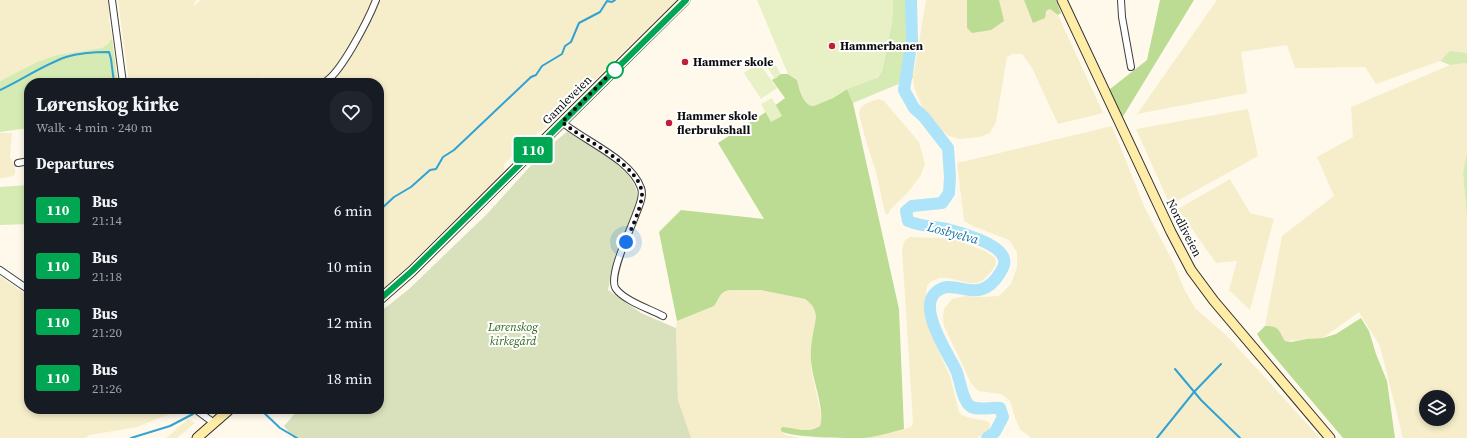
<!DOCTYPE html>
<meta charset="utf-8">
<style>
:root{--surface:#171b24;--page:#20242c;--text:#f1f3f6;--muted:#9ea1a6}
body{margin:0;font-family:"Source Serif 4",serif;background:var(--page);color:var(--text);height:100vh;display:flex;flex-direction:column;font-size:15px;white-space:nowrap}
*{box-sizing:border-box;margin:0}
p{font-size:13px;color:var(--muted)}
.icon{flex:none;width:22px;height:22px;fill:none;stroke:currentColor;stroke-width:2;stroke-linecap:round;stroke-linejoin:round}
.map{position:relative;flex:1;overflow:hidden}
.side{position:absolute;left:24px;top:78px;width:360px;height:336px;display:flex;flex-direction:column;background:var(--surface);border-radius:16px;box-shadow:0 2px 6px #0003}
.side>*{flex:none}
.badge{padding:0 8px;border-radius:3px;font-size:14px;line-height:26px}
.controls{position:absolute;left:1419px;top:390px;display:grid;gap:8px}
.controls a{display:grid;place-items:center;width:36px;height:36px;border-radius:50%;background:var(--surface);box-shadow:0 2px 6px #0003;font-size:20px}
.you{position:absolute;width:20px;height:20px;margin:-10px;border:3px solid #fff;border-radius:50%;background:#1a73e8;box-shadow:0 0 0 6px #1a73e833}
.map>.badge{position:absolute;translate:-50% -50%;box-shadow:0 0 0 2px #fff}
h2{padding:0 12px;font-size:15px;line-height:36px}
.round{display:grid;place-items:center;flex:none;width:42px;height:42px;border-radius:16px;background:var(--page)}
.head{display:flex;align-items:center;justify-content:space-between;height:68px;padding:0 12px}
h1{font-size:19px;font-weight:700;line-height:30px}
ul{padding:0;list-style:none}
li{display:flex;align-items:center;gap:12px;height:56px;padding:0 12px}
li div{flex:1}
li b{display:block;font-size:15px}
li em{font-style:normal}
li .badge{min-width:44px;font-weight:700;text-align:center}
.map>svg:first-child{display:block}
.farmland{fill:#f6eeca;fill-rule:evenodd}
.green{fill:#d5ebb3}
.forest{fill:#bbdc92}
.cemetery{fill:#d9e1bc}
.pitch{fill:#e7f1c5}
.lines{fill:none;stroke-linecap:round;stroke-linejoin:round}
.stream{stroke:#31a2d3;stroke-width:2}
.river{stroke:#ade4f9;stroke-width:12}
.minor-casing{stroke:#3f3f3f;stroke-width:8}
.secondary-casing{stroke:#2e2e2e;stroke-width:11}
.minor{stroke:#fff;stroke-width:6}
.secondary{stroke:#ffeca6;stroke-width:9}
.line-casing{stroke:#fff;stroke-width:9}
.line{stroke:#00a651;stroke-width:6}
.walk{stroke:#0c0c0c;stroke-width:4;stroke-dasharray:0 7.2}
.poi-dot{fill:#c11f37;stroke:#fff;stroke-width:1.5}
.stop-dot{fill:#fff;stroke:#00a651;stroke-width:2}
.labels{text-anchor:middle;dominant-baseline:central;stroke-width:4;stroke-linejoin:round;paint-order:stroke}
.poi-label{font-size:12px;font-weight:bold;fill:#0c0c0c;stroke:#fff;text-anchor:start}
.street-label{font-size:12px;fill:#0c0c0c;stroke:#fff}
.park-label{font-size:12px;font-style:italic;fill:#31661a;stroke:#fff}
.water-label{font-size:13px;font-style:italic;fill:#1171a2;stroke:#fff}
</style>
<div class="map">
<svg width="1467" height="438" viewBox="0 0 1467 438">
<rect width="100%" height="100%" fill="#fff9eb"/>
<path class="farmland" d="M0,0h114l-5,18 3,20 -4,6 -6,4 -45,7 -20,7 -37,19z
M118,0h78l-2,6 6,-6h477l-132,128 -20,15 -21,21v7l-10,12 -96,94 -19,15v-209h-112l-5,-7 -1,7h-132z
M926,0h41v28l36,-7 -4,-21h25l10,23 12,-12 4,-2 8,6 45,98 -45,11 -26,-56 -10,-14h-9l-6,3 -11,65 -6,11 -10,4 -21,2 -10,-3 -10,-8 -16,-19 -9,-22 -1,-9z
M1217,0h250v53l-17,-1 -10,9 -64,23 -11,-17 -70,1 -8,-23 -46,7 6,41 -110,21z
M1467,63v89l-4,21 4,45v220h-64l-23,-92 -21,-34 -36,26 -38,3 -20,-15 17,-90 52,-40 -17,-39 36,-20 -2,-30 99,-42zM1426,397h22v22h-22z
M878,99l6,2 35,41 6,22 -4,11 -12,16 -19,19 -2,5 -3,-2 -9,-41 -10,-31 -7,-27 2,-7 8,-5z
M1248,109l10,47 -88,49 -34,-76z
M1112,126l32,80 30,58 10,25 11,19 32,28 93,102h-289l-11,-9 -5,-11 -5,-17 -9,-7 -23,-3 -7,-8 -27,-57 -1,-9 1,-8 8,-10 13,-3 17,1 17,-1 12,-12 6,-17v-15l-8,-12 -36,-14 -9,-5 -7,-58z
M0,133h12l-2,24 5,9v9l-10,3h-5z
M1230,179l20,34 24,6 -24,91 -21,-20 8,-29 -21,2 -38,-54z
M910,237l30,1 16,2 29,11 9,6 2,3 -1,6 -5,7 -7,7 -6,3h-8l-21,-5h-8l-9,3 -4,5 -2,18 2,18 4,12 19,42 9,36 3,3 8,3 17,3 3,3 -1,7 -12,7h-112l39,-9 7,-2 2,-5 -11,-173 3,-9z
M0,276l29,21v112h149l-7,5 -12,4 -22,9 -47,8 -5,3h-85z
M729,290h32l44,9 6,4 4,7 1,7 -5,42v10l11,50 -2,7 -9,4h-8l-20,-3 2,8 15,3h-109l-1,-1 -12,-37 -2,-72 1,-7 37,-15 3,-4 3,-7 4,-4z
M188,419l7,4 -18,15h-11z"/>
<path class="green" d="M893,0h24l-4,78 -60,25 -6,-14 31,-12 4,-6 10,-49z
M112,38l6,45h-89v45l-29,4v-51l37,-19 20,-7 45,-7 6,-4z
M1450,51l17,2v10l-17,2 -10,-4z
M1467,152v66l-4,-45z
M29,185v39l-29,1v-38z"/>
<path class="forest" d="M967,0h32l5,21 -13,9 -19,3 -5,-5z
M1024,0h32l5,13 -3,2 -8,-6 -4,2 -1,7 -12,5z
M1160,0h34l-75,123 -14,-30 42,-33z
M781,74h7l9,6 4,13 10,13 22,-8 14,-9 6,14 46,206 5,120c-13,3 -27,8 -40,9 -16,0 -73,0 -83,-7v-3l2,-1c14,1 24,7 37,-1 6,-15 -9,-49 -9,-67 -1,-14 3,-28 5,-42 -1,-9 -4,-13 -11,-18l-44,-9h-32c-10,2 -10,10 -15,16l-37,15 -18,-89 22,-22 83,9 -46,-76 51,-33 16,-12 -13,-18z
M1361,318l8,13 7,23 11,27 8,57h-52l-81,-96 -5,-8 8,-8c15,0 13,4 20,15l6,1 16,-3 16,-1 13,-4z"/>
<path class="cemetery" d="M569,130c20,14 74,43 68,71l-22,55 -7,34 33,23 35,15 2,72 13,38h-397l-10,-12 14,-16 -1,-1h82v-96l30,-24 27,-26 51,-49 58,-64z"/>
<path class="pitch" d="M757,0h136l-1,22 -10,49 -4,5 -6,4 -25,9 -14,9 -19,8c-11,1 -15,-18 -17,-26l-9,-6z
M770,56l11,18 -6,5 -12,-18z
M759,63l18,25 -16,11 -17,-26z
M772,98l10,18 -11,6 -10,-18z"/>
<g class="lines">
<path class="stream" d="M0,90c22,-10 43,-25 66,-33 13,-4 30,-5 43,-5l2,7 3,24
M379,211l15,-14 17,-10 19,-17 6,-1 7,-12 11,-7 77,-73 5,-2 6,-9 20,-12 3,-8 6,-4 8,-19 21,-11 7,-11 5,1 3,-2
M1175,369l26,31 39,38
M260,409l20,19 17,10
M131,438l39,-12 23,-12
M1157,438l37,-46 27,-28"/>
<path class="river" d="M911,0l1,40 -8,50 10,18 10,9 24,31 2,29 -1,16 -7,10 -30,3 -6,5 2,10c15,6 24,5 39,8 13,3 54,15 57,30 2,6 -2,10 -4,14 -22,36 -46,2 -64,19 -19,16 12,61 20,78 4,9 6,30 14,36 7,5 21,1 30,2l3,9 -8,15 -8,6"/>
<g class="minor-casing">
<path id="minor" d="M112,0l11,83
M1121,0l1,17 9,50
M323,83c17,-7 46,-65 53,-83
M562,122c22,19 69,37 79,66 3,8 -2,18 -5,26 -5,15 -29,63 -20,75 9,12 34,20 47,27
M18,163l11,-2
M0,270l29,20
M195,409l19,14"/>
</g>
<g class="secondary-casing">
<path id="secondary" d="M1062,0l109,232 20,38 23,31 116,137
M379,300l33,-29 273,-271
M197,438l33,-29"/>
</g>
<use href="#minor" class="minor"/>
<use href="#secondary" class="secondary"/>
</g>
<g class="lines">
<g class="line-casing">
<path id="line" d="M379,300l33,-29 274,-271"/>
</g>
<use href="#line" class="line"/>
<path class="walk" d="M615,70v-1l-53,53c21,18 80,43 80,73 -1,14 -11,34 -16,47"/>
</g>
<g class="poi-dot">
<circle cx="832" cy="46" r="4"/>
<circle cx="685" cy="62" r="4"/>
<circle cx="669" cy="123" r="4"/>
</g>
<circle class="stop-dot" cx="615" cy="70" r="8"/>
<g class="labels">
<g class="poi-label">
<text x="840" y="46">Hammerbanen</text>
<text x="693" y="62">Hammer skole</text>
<text x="677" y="116">Hammer skole<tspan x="677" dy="14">flerbrukshall</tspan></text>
</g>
<g class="street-label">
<text transform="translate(567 100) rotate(-45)">Gamleveien</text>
<text transform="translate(1184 228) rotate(63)">Nordliveien</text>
</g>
<g class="park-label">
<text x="513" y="327">Lørenskog<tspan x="513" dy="14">kirkegård</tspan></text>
</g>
<g class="water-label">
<text transform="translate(953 233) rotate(15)">Losbyelva</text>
</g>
</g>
</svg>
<div class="controls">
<a><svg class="icon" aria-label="layers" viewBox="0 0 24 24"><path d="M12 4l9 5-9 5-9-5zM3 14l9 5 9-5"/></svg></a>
</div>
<div class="you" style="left:626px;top:242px"></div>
<b class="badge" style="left:533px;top:150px;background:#00a651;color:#fff">110</b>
<section class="side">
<div class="head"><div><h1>Lørenskog kirke</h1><p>Walk · 4 min · 240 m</p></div><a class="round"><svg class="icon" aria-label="heart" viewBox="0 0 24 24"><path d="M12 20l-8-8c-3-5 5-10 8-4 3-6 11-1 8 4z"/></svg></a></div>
<h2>Departures</h2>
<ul>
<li><span class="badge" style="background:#00a651;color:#fff">110</span><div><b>Bus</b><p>21:14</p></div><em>6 min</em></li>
<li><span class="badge" style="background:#00a651;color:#fff">110</span><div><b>Bus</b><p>21:18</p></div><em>10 min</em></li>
<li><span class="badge" style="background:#00a651;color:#fff">110</span><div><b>Bus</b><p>21:20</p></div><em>12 min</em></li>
<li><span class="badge" style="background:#00a651;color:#fff">110</span><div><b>Bus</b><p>21:26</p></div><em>18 min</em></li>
</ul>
</section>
</div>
